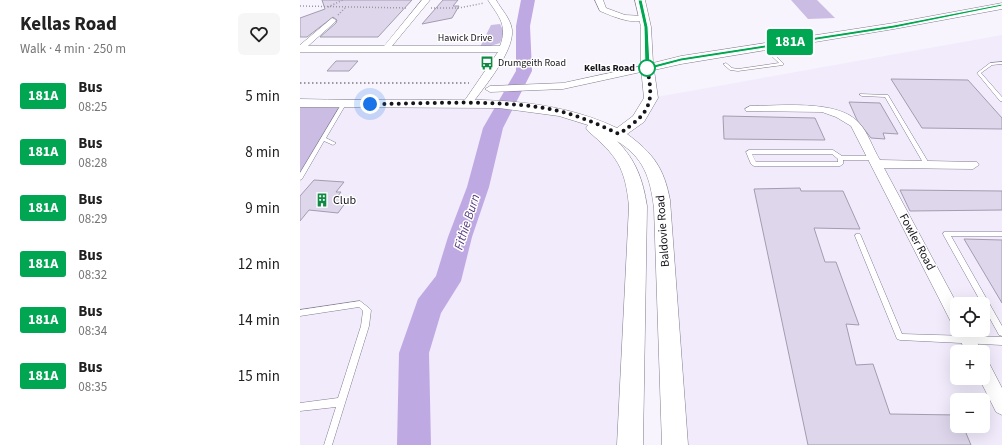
<!DOCTYPE html>
<meta charset="utf-8">
<style>
:root{--surface:#fff;--page:#f6f6f6;--text:#222;--muted:#767676}
body{margin:0;font-family:"Source Sans 3",sans-serif;background:var(--page);color:var(--text);height:100vh;display:flex;flex-direction:column;font-size:15px;white-space:nowrap}
*{box-sizing:border-box;margin:0}
p{font-size:13px;color:var(--muted)}
.icon{flex:none;width:22px;height:22px;fill:none;stroke:currentColor;stroke-width:2;stroke-linecap:round;stroke-linejoin:round}
.map{position:relative;flex:1;overflow:hidden}
.details{display:flex;flex-direction:column;background:var(--surface);width:300px}
.details>*{flex:none}
.badge{padding:0 8px;border-radius:3px;font-size:14px;line-height:26px}
.fabs{position:absolute;left:650px;top:297px;display:grid;gap:8px}
.fabs a{display:grid;place-items:center;width:40px;height:40px;border-radius:6px;background:var(--surface);box-shadow:0 4px 16px #0002;font-size:20px}
.you{position:absolute;width:20px;height:20px;margin:-10px;border:3px solid #fff;border-radius:50%;background:#1a73e8;box-shadow:0 0 0 6px #1a73e833}
.map>.badge{position:absolute;translate:-50% -50%;box-shadow:0 0 0 2px #fff}
.round{display:grid;place-items:center;flex:none;width:42px;height:42px;border-radius:6px;background:var(--page)}
.overview{display:flex;align-items:center;justify-content:space-between;height:68px;padding:0 20px}
h1{font-size:19px;font-weight:700;line-height:30px}
ul{padding:0;list-style:none}
li{display:flex;align-items:center;gap:12px;height:56px;padding:0 20px}
li div{flex:1}
li b{display:block;font-size:15px}
li em{font-style:normal}
li .badge{min-width:44px;font-weight:700;text-align:center}
main{display:flex;flex:1;min-height:0}
.map>svg:first-child{display:block}
.built{fill:#f1ebfc;fill-rule:evenodd}
.green{fill:#cbbce4}
.lines{fill:none;stroke-linecap:round;stroke-linejoin:round}
.river{fill:#bea9e2;fill-rule:evenodd}
.building{fill:#ded7ec;stroke:#a39cb0}
.service-casing{stroke:#827c8e;stroke-width:1}
.minor-casing{stroke:#827c8e;stroke-width:1}
.secondary-casing{stroke:#827c8e;stroke-width:1}
.path-far1{stroke:#9b98a0;stroke-width:1.5;stroke-dasharray:1 2;stroke-linecap:butt}
.path{stroke:#9b98a0;stroke-width:2;stroke-dasharray:1.5 2.5;stroke-linecap:butt}
.service{fill:#fff;fill-rule:evenodd}
.minor{fill:#fff;fill-rule:evenodd}
.secondary{fill:#fff;fill-rule:evenodd}
.line{fill:#00a651;stroke:#fff}
.walk{stroke:#17141b;stroke-width:4;stroke-dasharray:0 7.2}
.stop-dot{fill:#fff;stroke:#00a651;stroke-width:2}
.labels{text-anchor:middle;dominant-baseline:central;stroke-width:3;stroke-linejoin:round;paint-order:stroke}
.far-street-label{font-size:10px;fill:#17141b;stroke:#fff}
.far-poi-label{font-size:10px;fill:#17141b;stroke:#fff;text-anchor:start}
.far-stop-label{font-size:10px;font-weight:bold;fill:#17141b;stroke:#fff;text-anchor:end}
.poi-label{font-size:12px;fill:#17141b;stroke:#fff;text-anchor:start}
.street-label{font-size:12px;fill:#17141b;stroke:#fff}
.water-label{font-size:13px;font-style:italic;fill:#56397e;stroke:#fff}
</style>
<main>
<section class="details">
<div class="overview"><div><h1>Kellas Road</h1><p>Walk · 4 min · 250 m</p></div><a class="round"><svg class="icon" aria-label="heart" viewBox="0 0 24 24"><path d="M12 20l-8-8c-3-5 5-10 8-4 3-6 11-1 8 4z"/></svg></a></div>
<ul>
<li><span class="badge" style="background:#00a651;color:#fff">181A</span><div><b>Bus</b><p>08:25</p></div><em>5 min</em></li>
<li><span class="badge" style="background:#00a651;color:#fff">181A</span><div><b>Bus</b><p>08:28</p></div><em>8 min</em></li>
<li><span class="badge" style="background:#00a651;color:#fff">181A</span><div><b>Bus</b><p>08:29</p></div><em>9 min</em></li>
<li><span class="badge" style="background:#00a651;color:#fff">181A</span><div><b>Bus</b><p>08:32</p></div><em>12 min</em></li>
<li><span class="badge" style="background:#00a651;color:#fff">181A</span><div><b>Bus</b><p>08:34</p></div><em>14 min</em></li>
<li><span class="badge" style="background:#00a651;color:#fff">181A</span><div><b>Bus</b><p>08:35</p></div><em>15 min</em></li>
</ul>
</section>
<div class="map">
<svg width="702" height="445" viewBox="0 0 702 445">
<rect width="100%" height="100%" fill="#f7f4fd"/>
<path class="built" d="M702,35v410h-327l-15,-257 -41,-54 32,-36zM657,304h26v26h-26zM657,352h26v26h-26zM657,400h26v26h-26z
M0,103l224,2 64,20 45,49 -3,271h-330z"/>
<path class="green" d="M491,0h26l18,18 -27,1z
M200,24l4,8 -4,11 -13,4h-7l11,-22z
M0,103l44,1 -44,74z"/>
<g class="lines">
<path class="river" d="M221,0h14l-5,26 2,45 -29,57 -14,59 -17,50 -11,44 -20,32 -12,40 2,92h-34l2,-92 19,-54 18,-23 12,-39 19,-50 16,-59 33,-57v-45z"/>
</g>
<path class="building" d="M22,0h90l-34,37h-58l16,-14 1,-3 -4,-3 -26,20h-7v-19l25,-9z
M143,0h15l-5,6h6l-7,12 -30,6z
M36,61h22l-9,10h-22z
M591,79l77,1 34,38v11l-80,-1z
M549,102l31,1 18,31 -15,-1 2,6 -14,-1 -14,-18z
M423,116l92,2 10,22 -101,-1z
M14,180l30,2 -8,10h5l-4,5 8,1 -3,4h4l-8,11 -29,-3 -9,11v-25z
M500,188l1,3h42l17,38 -46,-1 11,34h11l23,63 -13,-1 10,41 17,-1 17,50 67,1v11h6l8,19h-163l-54,-256z
M600,190l102,1v19l-92,1z
M664,239l38,1v63z"/>
<g class="lines">
<g class="service-casing">
<path id="service" d="M462,45h2l19,18v2l-45,6 -8,-1 -7,-6 3,-1 6,5 6,1 41,-6 -17,-16z
M702,62v2l-10,1 -11,8 21,24v4h-2l-23,-28 13,-10z
M560,94l28,1 42,70 -1,1h-4l-40,-69 -23,-1 -2,-1z
M42,103h4v1l-20,34 10,5 -3,2 -9,-4 -22,38 -2,1v-7z
M449,150h84l9,6h31l3,2 -3,2h-30v4l-3,2h-86l-3,-2 -5,-12zM452,154h80l6,5v3h-82z
M644,232h58v4h-51l51,90v10l-3,-1 -16,-29v-2h-1l-38,-68 -1,-2z
M556,234h4l1,2 41,98 100,3v8l-102,-5 -3,-1 -42,-103z
M60,301l9,7 2,2 -2,16 -37,119h-8l12,-38 -36,4v-8l38,-5 23,-72 2,-15 -4,-4 -59,9v-6z"/>
</g>
<g class="minor-casing">
<path id="minor" d="M122,0h8l-38,46h108c8,-21 -1,-29 -12,-46h8c5,9 15,19 16,30 2,22 -28,57 -41,75h-6l-2,-2 35,-51h-198v-7l32,-27 4,2 -1,2 -27,24h76z
M295,0h8l3,8 19,7 19,1 4,2c-12,9 -36,-2 -48,-7z
M347,65l4,3 -1,2 -87,19 -73,3 -5,-3 5,-3 73,-3z
M450,106c29,0 89,-7 109,17 9,9 14,26 21,37l97,2 2,3 -6,4 -89,-1 73,136v26h14l11,22h-16l-11,-22 2,-4 -5,-2 -101,-198 -15,-9 -14,-5 -76,-1 -1,-2z
M683,361l6,2 13,25v27l-6,-3 -17,-34h4z"/>
</g>
<g class="secondary-casing">
<path id="secondary" d="M335,0h10l6,27 2,36 28,-7 213,-33 108,-20v6l-108,20 -213,35 -27,6 4,28 -14,24 -17,12c26,19 37,34 43,66l18,245h-26l-8,-237c-4,-31 -10,-50 -37,-67 19,19 26,39 30,65l-4,239h-26l12,-239c-4,-39 -12,-50 -41,-75l-2,-3 2,-3 -29,-9 -60,-8 -199,-1v-8c37,1 73,1 110,1 71,-1 141,-3 207,28l16,-12 11,-18 -3,-30v-41z"/>
</g>
<path class="path-far1" d="M0,6l108,2
M28,7l15,-7
M131,8h28l25,-5
M38,15l7,-7"/>
<path class="path" d="M0,83h169"/>
<use href="#service" class="service"/>
<use href="#minor" class="minor"/>
<use href="#secondary" class="secondary"/>
</g>
<path class="line" d="M338,0h4l6,27 2,39 31,-8 213,-33 108,-21v2l-108,22 -213,33 -34,9 -2,-2 -1,-41z"/>
<g class="lines">
<path class="walk" d="M70,104c58,0 117,-5 174,4 26,4 52,15 75,26 30,-21 36,-29 28,-66"/>
</g>
<defs>
<g id="bus-bare" transform="scale(1.08)"><path d="M-5-6H5V4H4V6H2V4H-2V6H-4V4H-5ZM-3.5-4V0h7V-4ZM-3.5 1.2v1.5H-2V1.2ZM2 1.2v1.5H3.5V1.2Z" fill="#0f8a45" stroke="#fff" stroke-width="2.5" paint-order="stroke"/></g>
<g id="building-bare" transform="scale(1.08)"><path d="M-4-6H4V6H1V3H-1V6H-4ZM-2.5-4.3h1.7v1.8h-1.7ZM.8-4.3h1.7v1.8H.8ZM-2.5-1h1.7V.8h-1.7ZM.8-1h1.7V.8H.8Z" fill="#0f8a45" stroke="#fff" stroke-width="2.5" paint-order="stroke"/></g>
</defs>
<g fill-rule="evenodd">
<use href="#bus-bare" x="187" y="63"/>
<use href="#building-bare" x="22" y="200"/>
</g>
<circle class="stop-dot" cx="347" cy="68" r="8"/>
<g class="labels">
<g class="far-street-label">
<text x="165" y="38">Hawick Drive</text>
</g>
<g class="far-poi-label">
<text x="198" y="63">Drumgeith Road</text>
</g>
<g class="far-stop-label">
<text x="335" y="68">Kellas Road</text>
</g>
<g class="poi-label">
<text x="33" y="200">Club</text>
</g>
<g class="street-label">
<text transform="translate(363 231) rotate(-94)">Baldovie Road</text>
<text transform="translate(617 242) rotate(62)">Fowler Road</text>
</g>
<g class="water-label">
<text transform="translate(167 222) rotate(-72)">Fithie Burn</text>
</g>
</g>
</svg>
<div class="fabs">
<a><svg class="icon" aria-label="locate" viewBox="0 0 24 24"><circle cx="12" cy="12" r="6"/><path d="M12 2v4M12 18v4M2 12h4M18 12h4"/></svg></a>
<a>+</a>
<a>−</a>
</div>
<div class="you" style="left:70px;top:104px"></div>
<b class="badge" style="left:490px;top:42px;background:#00a651;color:#fff">181A</b>
</div>
</main>
